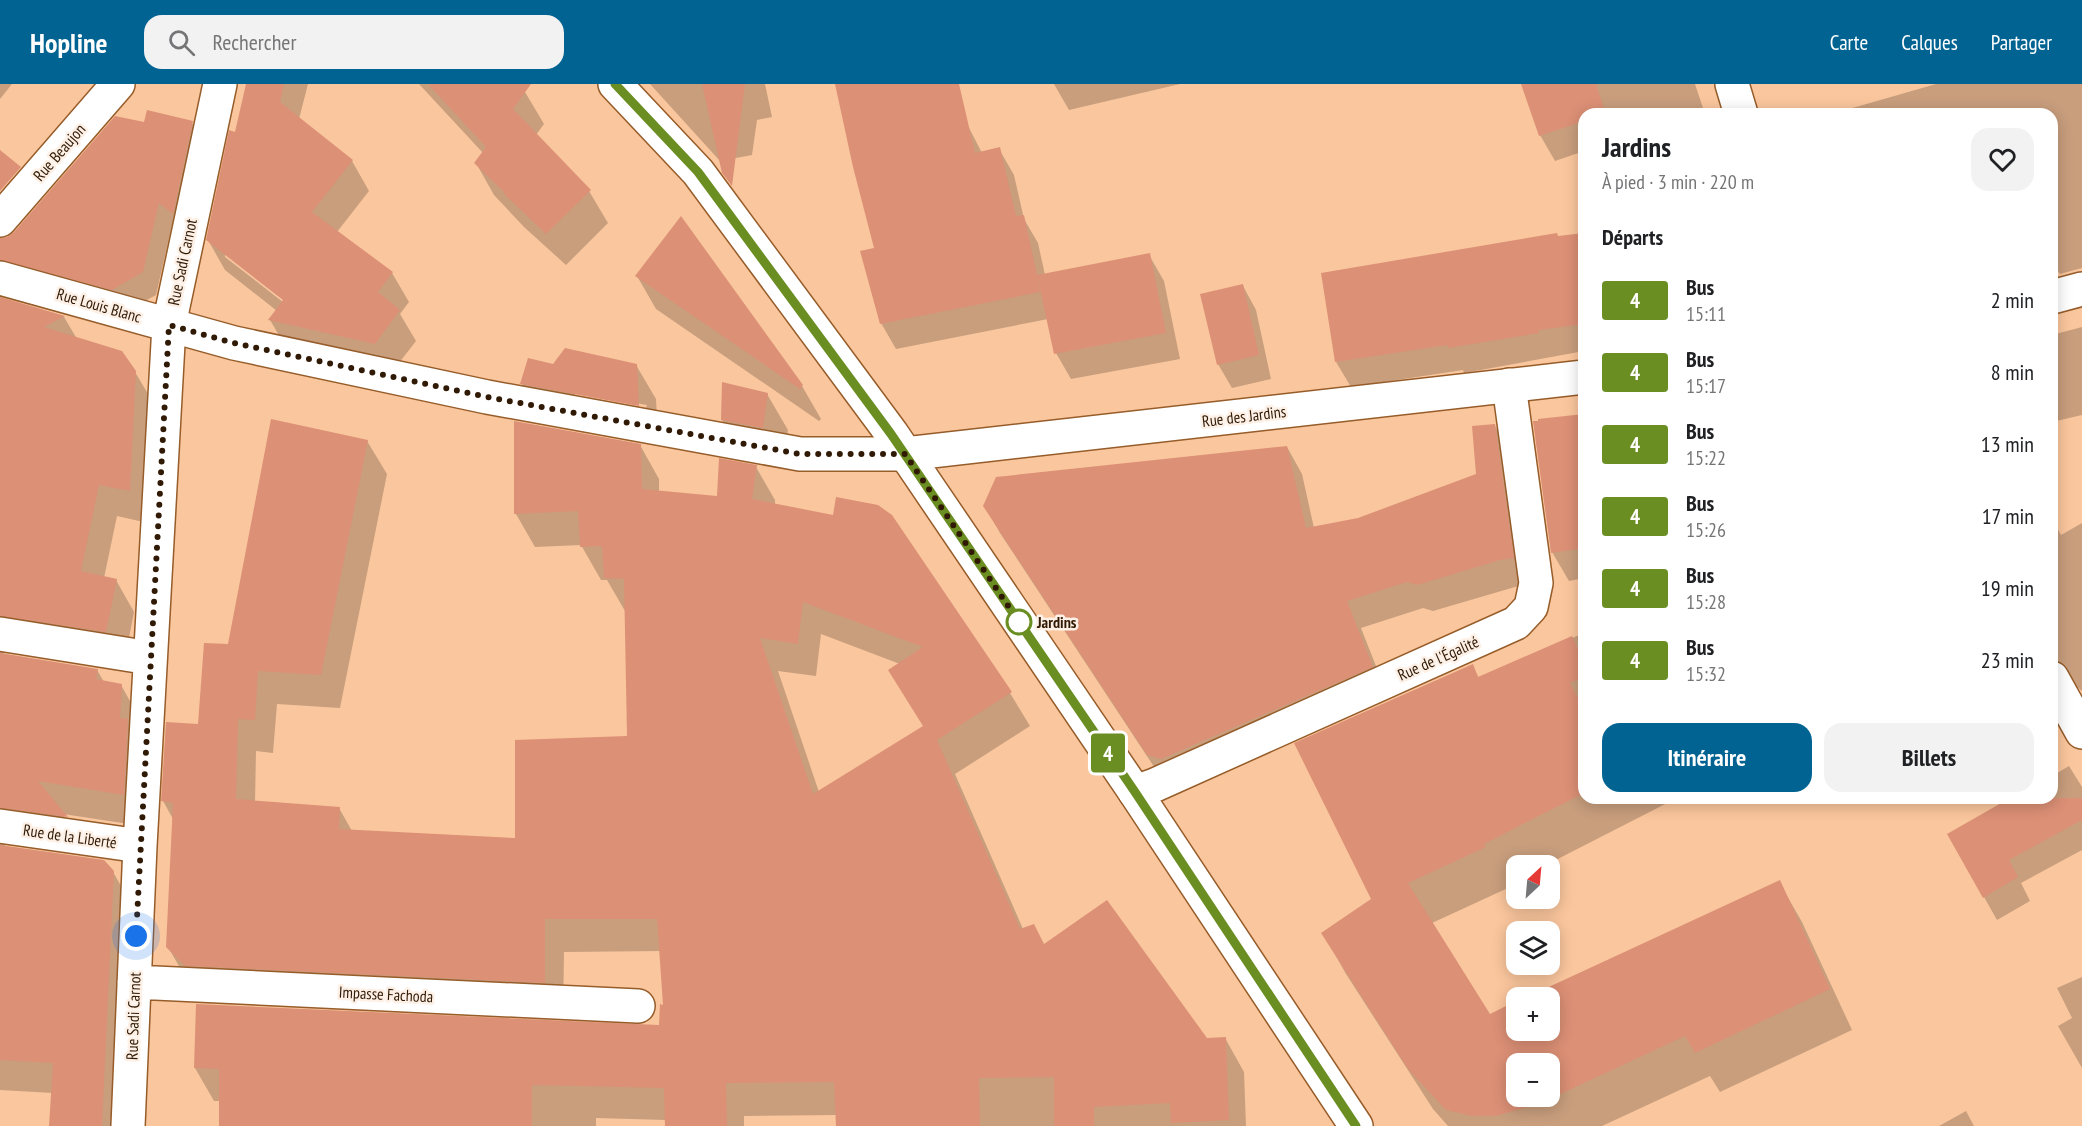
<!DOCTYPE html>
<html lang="fr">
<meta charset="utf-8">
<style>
:root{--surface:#fff;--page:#f2f2f2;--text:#202124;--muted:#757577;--accent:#006392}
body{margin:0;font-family:"PT Sans Narrow",sans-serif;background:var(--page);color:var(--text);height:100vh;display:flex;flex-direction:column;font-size:22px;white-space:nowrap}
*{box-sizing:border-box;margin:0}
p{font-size:20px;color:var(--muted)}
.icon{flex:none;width:33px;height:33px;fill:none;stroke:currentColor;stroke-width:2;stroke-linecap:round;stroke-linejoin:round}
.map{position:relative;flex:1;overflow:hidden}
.side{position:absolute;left:1578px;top:24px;width:480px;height:696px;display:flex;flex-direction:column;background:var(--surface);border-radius:18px;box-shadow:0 3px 15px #0003}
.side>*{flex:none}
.badge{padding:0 12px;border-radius:4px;font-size:21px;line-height:39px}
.needle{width:39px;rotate:26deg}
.controls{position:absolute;left:1506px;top:771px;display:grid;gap:12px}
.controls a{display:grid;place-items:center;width:54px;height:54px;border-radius:12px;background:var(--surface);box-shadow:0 3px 15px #0003;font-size:30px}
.you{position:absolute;width:30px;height:30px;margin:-15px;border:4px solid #fff;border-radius:50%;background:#1a73e8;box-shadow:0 0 0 9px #1a73e833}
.map>.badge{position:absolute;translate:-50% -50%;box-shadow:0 0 0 3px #fff}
h2{padding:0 24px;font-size:22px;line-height:54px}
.round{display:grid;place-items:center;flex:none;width:63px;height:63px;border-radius:18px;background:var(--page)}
.head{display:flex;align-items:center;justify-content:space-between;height:102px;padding:0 24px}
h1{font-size:28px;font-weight:600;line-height:45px}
.action{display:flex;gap:12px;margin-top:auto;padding:12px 24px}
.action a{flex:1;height:69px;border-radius:18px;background:var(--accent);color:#fff;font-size:24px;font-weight:600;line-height:69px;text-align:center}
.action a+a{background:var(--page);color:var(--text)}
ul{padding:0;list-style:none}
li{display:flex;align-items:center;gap:18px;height:72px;padding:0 24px}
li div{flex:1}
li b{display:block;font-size:22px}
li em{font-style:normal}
li .badge{min-width:66px;font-weight:700;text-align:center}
header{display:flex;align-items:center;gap:36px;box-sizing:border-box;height:84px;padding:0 30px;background:var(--accent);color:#fff}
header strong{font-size:28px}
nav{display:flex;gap:33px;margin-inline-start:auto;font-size:21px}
.search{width:420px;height:54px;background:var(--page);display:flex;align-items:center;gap:15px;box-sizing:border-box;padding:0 21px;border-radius:18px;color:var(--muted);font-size:22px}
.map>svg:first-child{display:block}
.shadow{fill:#0003;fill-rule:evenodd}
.building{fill:#dc9076;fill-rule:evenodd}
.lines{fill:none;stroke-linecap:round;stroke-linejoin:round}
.minor-casing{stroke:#965c29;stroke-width:36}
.tertiary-casing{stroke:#965c29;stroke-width:36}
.minor{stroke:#fff;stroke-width:33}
.tertiary{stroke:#fff;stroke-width:33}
.line-casing{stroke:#fff;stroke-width:14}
.line{stroke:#6b8e23;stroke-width:9}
.walk{stroke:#311a05;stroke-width:6;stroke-dasharray:0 10.8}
.stop-dot{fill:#fff;stroke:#6b8e23;stroke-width:3}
.labels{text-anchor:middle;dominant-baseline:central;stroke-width:5;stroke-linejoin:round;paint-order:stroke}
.street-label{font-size:16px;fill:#311a05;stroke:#fdf0e6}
.stop-label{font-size:16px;font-weight:bold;fill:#311a05;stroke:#fdf0e6;text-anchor:start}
</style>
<header>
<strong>Hopline</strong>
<div class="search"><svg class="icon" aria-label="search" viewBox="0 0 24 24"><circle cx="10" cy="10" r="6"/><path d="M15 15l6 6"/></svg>Rechercher</div>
<nav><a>Carte</a><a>Calques</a><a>Partager</a></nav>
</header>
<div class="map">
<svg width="2082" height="1042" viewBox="0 0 2082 1042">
<rect width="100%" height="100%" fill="#fac69d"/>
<path class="shadow" d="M0,0h12l-12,15z
M248,0h60l-9,35 53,42 17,30 -32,41 55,41 17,29 -9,12 16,27 -24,31 -105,-23 -17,-29 7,-9 -52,-41 -17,-30zM225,169l65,51 -2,2 -63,-49z
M419,0h98l8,8 19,32 -8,11 53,56 19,32 -42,42 -42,-38 -30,-32 -18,-32 7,-10z
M650,0h115l7,33 -15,3 -5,35 -32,6z
M836,0h85l46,40 15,29 17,-4 15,26 10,44 14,24 7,32 104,-20 15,26 16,78 -109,20 -15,-26 -8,-34 -152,30 -15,-26 -5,-74z
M1054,0h126l-111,26z
M1523,0h172l10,30h-121v37l-29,10 -15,-26z
M1936,0h146v184l-22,6 -8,-11v-149h-209l-1,-3z
M192,39l13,23 -19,90 -14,-11 -16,70 -31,17 -125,-30v-30l145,-128z
M1584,150v117l-120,22 -1,-3 -112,17 -15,-25 222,-124z
M637,192l165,110 19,33 -2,2 -163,-112z
M1243,202l13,24 15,69 -39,9 -14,-24z
M0,211l3,5 61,17 13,22 58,33 19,32 -6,119 -31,-7 -13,62 12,2 18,32 -10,51 -112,-15 -10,7 95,15 7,12 17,3 18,32 3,109 -79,-12 21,34 -72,-8 -9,7 110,25 19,33 -11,221h-70l2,-33 -53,-3z
M2082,243v88l-30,7v-87z
M554,281h82l20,34 2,40 -116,-21 -20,-34zM575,308l72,13 -1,3 -71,-13z
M767,310l21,36 -5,33 -40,-7 -21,-36z
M1584,331v163l-15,3 -17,-29z
M516,339l124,22 19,34v13l59,6 38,-31 19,33v5l60,12 56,-1 119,177 20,33 -75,48 68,155 22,16 162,94 18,-1 19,34 2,54h-409v-11l-93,1v10h-78v-6l-70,-2v8h-375v-25h-7l-19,-33 466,-41 3,-21 -3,-55 -97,1 -1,63 -376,-35 -19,-33 5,-128 -10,-18 36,-75 30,-80 138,-205 20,33 -47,234 -63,-4 -4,49 -17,-2 -1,51 84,6 13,23 164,9 113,-102 -4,-127 -18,-31h-6l-20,-35 -46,2 -19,-33zM821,550l79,30 -10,7 34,56 -105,65 -41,-121 38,5z
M1495,342l15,26 18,133 -13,2 -82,24 -10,-3 -62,20 26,66 -223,88 -164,-249 -15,-27 302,-59 15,27 12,54 45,-8 119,-45z
M2052,435l9,16 21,-12v168l-5,-4 -9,-3 -16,8z
M1584,549v165h93l-133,68h-28v13l-10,6 2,3 -76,35 57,93 27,-13v27h34v-32l229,-116 23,40 50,108 -132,62 -10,-16 -108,50h-154l-15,-17 -87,-135 -23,-41 50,-33 99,-234 7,12zM1516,980h34v32h-34z
M2069,682l13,21v63l-61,33 9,18 -33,19 -48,-85 64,-37h39v-22z
M2082,893v91l-24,-42 14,-8 -15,-30z
M1966,1027l8,15h-35z"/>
<path class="building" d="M246,0h38l-4,18 73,58 -41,52 81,60 -15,20 22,18 -25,34 -107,-24 15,-20 -77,-60 23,-110 6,2z
M428,0h103l-18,25 78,81 -45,44 -42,-40 1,-1 -31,-30 12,-16z
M702,0h43l-13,102 -10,-13z
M835,0h124l16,69 25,-6 16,69 8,-1 13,60 113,-22 16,80 -112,21 -17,-79 3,17 -160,32 -20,-73 14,-3 -21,-81z
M1521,0h75l10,30h-22v7l-45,15z
M147,26l46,11 -20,93 -14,-11 -16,69 -31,18 -112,-30v-22l7,-1 7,-5 101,-116 29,6z
M0,66l21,17 -21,24z
M681,132l122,169 -3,4 -165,-113z
M1557,149l1,3 26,-3v91l-45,6v3l-91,15v-3l-113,17 -14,-89z
M1243,200l16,71 -42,10 -17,-71z
M0,213l65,19 -21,11 78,24 14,20 -6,120 -31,-6 -18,86 36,8 -11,53 -106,-16z
M565,264l72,16 2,42 -119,-22 8,-26 25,6z
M722,298l46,11 -5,35 -42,-8z
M1584,330v134l-33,5 -18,-132h5v-2z
M271,335l97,21 -47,235 -63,-4 -3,49 -17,-1 -2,80 104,8 -1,22 176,9v-98l112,-4 -3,-157 -20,-1 -2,-32 -22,1 -2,-36 -64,3v-93l127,23 1,45 75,7 2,-38 38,7 -5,34 81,16 3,-18 42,8 14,10 120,177 -75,48 83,189 14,-5 10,20 63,-44 100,138 19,-1 3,83 -58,3 -1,-20 -76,4v19h-40v-49l-75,1 1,48h-144l-2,-44 -108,1 1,43h-62l-1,-38 -132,-3v41h-313v-57l-25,-1 2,-64 463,21 1,-21 3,1 -6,-86h-112v64l-360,-17 -19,-19 7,-144 -12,-2 5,-79 32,2 6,-81 24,1zM803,518l120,45 -35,23 35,56 -110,68 -53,-156 38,6z
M1495,340l19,134 -14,2 -83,25 -10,-3 -60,19 26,66 -212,92 -14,-4 -164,-249 13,-29 291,-31 19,82 52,-10 118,-44 -4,-48z
M1572,552l12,26v15l-14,6 14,27v83l-100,51 2,3 -78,36 82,131 26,-13v29h34v-32h-25l255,-118 50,109 -135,64 -10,-17 -146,68 -44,12h-23l-26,-6 -38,-41 -87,-136 50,-34 -77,-156 179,-79 5,13zM1516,980h34v32h-34z
M0,569l98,16 -2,10 26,5 -2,34 8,1 -4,76 -86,-14 30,36 -68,-9z
M2010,714h72v22l-73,40 9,17 -35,21 -36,-64z
M0,761l104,15 10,11 -12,255h-53l4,-63 -53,-3z"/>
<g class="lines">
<g class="minor-casing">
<path id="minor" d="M1732,0l9,30
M0,136l118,-136
M0,194l234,65 253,54 313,57h105
M0,550l150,24
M2052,594l30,54
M1135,708l20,-7 361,-162 15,-16 5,-24 -27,-198
M0,742l140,20
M134,898l504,24
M128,1042l12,-280 29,-521 51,-241"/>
</g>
<g class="tertiary-casing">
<path id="tertiary" d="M615,0l83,88 194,262 243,358 221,334
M2052,213l30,-8
M905,370l679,-77"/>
</g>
<use href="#minor" class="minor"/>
<use href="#tertiary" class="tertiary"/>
</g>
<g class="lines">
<g class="line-casing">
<path id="line" d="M615,0l83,88 193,262 244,358 221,334"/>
</g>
<use href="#line" class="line"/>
<path class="walk" d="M136,852l33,-611 65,18 253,54 313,57h105l114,168"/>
</g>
<circle class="stop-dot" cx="1019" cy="538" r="12"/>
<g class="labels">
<g class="street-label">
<text transform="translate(59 68) rotate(-49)">Rue Beaujon</text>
<text transform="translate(182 178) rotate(-78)">Rue Sadi Carnot</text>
<text transform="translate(99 221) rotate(16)">Rue Louis Blanc</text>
<text transform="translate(1244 332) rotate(-7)">Rue des Jardins</text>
<text transform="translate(1438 574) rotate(-24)">Rue de l'Égalité</text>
<text transform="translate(70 752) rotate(8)">Rue de la Liberté</text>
<text transform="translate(386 910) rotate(3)">Impasse Fachoda</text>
<text transform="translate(133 932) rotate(-88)">Rue Sadi Carnot</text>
</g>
<g class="stop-label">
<text x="1037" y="538">Jardins</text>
</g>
</g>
</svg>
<div class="controls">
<a><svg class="needle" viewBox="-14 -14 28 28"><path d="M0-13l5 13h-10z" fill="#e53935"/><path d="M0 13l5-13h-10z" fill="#757577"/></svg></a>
<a><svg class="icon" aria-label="layers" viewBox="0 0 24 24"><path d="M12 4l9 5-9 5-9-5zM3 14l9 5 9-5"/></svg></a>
<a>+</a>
<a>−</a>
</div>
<div class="you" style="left:136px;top:852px"></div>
<b class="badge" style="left:1108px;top:669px;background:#6b8e23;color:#fff">4</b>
<section class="side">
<div class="head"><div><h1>Jardins</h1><p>À pied · 3 min · 220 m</p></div><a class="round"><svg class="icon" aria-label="heart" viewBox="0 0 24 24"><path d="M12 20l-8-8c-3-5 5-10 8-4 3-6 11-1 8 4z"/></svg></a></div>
<h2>Départs</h2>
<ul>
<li><span class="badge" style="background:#6b8e23;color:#fff">4</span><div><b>Bus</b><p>15:11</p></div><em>2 min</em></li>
<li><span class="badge" style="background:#6b8e23;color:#fff">4</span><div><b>Bus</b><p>15:17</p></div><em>8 min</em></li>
<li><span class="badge" style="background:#6b8e23;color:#fff">4</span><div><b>Bus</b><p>15:22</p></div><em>13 min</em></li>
<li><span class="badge" style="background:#6b8e23;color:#fff">4</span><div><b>Bus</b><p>15:26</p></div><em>17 min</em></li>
<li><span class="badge" style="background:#6b8e23;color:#fff">4</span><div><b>Bus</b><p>15:28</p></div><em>19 min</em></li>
<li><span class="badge" style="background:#6b8e23;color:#fff">4</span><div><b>Bus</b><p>15:32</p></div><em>23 min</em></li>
</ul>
<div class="action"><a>Itinéraire</a><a>Billets</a></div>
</section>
</div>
